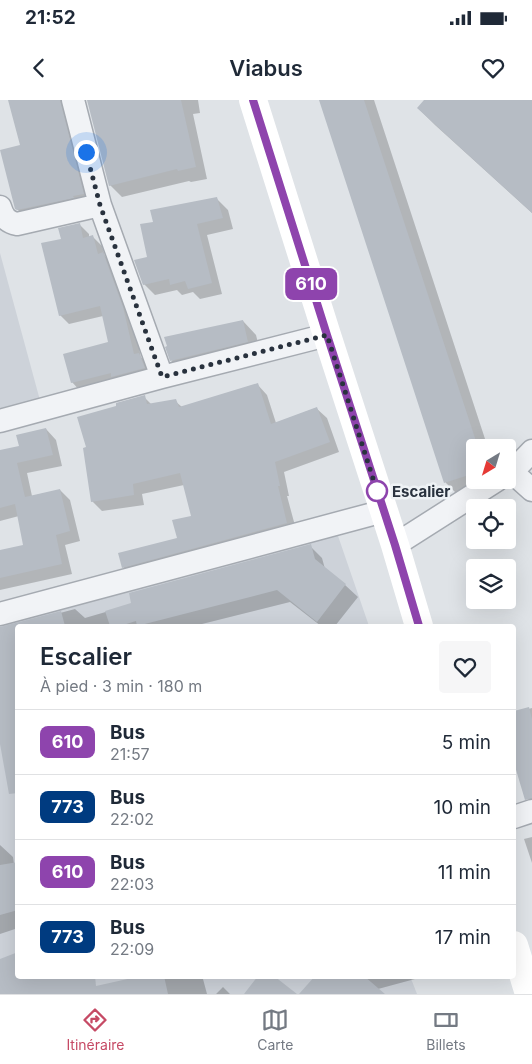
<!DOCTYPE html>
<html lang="fr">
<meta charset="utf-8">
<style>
:root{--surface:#fff;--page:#f6f6f7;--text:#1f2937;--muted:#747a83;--line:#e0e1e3;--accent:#c64a65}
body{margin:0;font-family:Inter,sans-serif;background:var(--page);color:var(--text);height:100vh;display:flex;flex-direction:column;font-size:19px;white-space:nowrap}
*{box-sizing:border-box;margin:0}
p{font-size:16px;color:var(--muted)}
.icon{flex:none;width:28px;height:28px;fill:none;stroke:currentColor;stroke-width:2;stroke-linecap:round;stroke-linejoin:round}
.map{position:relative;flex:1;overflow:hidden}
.panel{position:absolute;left:15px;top:524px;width:501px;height:355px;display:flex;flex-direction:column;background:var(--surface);border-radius:5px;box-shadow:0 5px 20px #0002}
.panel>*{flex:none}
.badge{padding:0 10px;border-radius:8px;font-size:18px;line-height:32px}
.needle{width:32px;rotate:218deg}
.controls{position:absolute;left:466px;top:339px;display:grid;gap:10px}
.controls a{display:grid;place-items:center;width:50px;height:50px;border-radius:5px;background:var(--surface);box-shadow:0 5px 20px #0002;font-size:25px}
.you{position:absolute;width:25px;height:25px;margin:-12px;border:4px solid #fff;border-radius:50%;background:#1a73e8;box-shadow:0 0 0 8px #1a73e833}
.map>.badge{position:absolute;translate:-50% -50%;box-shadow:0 0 0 2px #fff}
.round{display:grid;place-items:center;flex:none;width:52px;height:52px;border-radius:5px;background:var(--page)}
.overview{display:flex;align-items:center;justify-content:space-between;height:85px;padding:0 25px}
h1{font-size:24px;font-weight:600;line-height:38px}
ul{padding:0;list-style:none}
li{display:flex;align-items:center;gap:15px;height:65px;padding:0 25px;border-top:1px solid var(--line)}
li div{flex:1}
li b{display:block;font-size:19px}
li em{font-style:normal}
li .badge{min-width:55px;font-weight:700;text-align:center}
.status{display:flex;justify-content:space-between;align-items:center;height:35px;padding:0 25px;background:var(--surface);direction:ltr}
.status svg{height:14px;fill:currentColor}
header{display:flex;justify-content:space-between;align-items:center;height:65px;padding:0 25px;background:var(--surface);font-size:22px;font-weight:600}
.tabs{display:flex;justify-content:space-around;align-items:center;height:70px;border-top:1px solid var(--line);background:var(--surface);font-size:14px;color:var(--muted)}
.tabs a{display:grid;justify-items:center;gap:2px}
.tabs .current{color:var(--accent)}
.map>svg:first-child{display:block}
.built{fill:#cdd2d9}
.shadow{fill:#0003}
.building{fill:#b6bcc4}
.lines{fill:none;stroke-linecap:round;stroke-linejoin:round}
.minor-casing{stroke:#a5aab1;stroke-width:25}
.minor{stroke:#f1f3f6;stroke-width:22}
.secondary{stroke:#fff;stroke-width:28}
.line-casing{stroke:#fff;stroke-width:11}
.line{stroke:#8e44ad;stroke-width:8}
.walk{stroke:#29323e;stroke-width:5;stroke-dasharray:0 9}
.stop-dot{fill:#fff;stroke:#8e44ad;stroke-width:2.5}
.labels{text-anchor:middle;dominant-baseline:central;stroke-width:5;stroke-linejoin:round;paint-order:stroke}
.stop-label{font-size:15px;font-weight:bold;fill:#29323e;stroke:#eef2f5;text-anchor:start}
</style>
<div class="status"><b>21:52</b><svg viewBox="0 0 49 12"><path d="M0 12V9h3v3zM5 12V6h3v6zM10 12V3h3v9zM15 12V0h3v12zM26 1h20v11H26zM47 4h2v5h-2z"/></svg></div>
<header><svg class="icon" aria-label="back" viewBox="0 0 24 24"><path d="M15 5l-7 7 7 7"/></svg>Viabus<svg class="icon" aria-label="heart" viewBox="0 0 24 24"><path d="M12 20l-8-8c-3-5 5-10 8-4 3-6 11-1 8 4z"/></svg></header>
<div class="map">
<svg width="532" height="894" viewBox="0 0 532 894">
<rect width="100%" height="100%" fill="#dfe3e7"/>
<path class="built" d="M0,153l41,151 -41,11z
M337,433l32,93h-351v350h392l7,18h-417v-373z"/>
<path class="shadow" d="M9,0h71l15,105 -67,15 -12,-12 5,-62z
M88,0h110l2,13 -7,1 14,65 -16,3 -2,-1 -67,16 -12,-12z
M320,0h54l114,348h-13v32h24l-37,19 -16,-16z
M426,0h101l5,4v109l-97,-88 -17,-17z
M217,99l11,11 5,19 -26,6 15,59 -22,5 -7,-7 -11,3 -5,-5 -22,5 -11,-11 10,-61z
M79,124l10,10v3h4l9,9 3,10 7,7 20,54 9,40 7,7 5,13 -72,15 -9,-10 38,-39 -7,-27 -34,8 -9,-9 2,-75z
M243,221l13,14 5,20 -76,19 -14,-13z
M257,284l10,11 9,28 40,-15 11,10 12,34 -55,20 5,24h-2l10,37 -164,44 -10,-10 55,-28 14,-23 -8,-31 -42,9 2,11 -42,6 -10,-10 -4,-53 30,-41 26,-10 8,8 23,-4 7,6z
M46,329l10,11 6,26 -35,7 5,23 28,-6 10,10 10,41 -15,4 7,29 -72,16v-39l25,-5 -6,-30 -19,5v-69l20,-5z
M310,446l12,12 3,11 20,16 13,12 -23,29h-14l-31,-24 -96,24h-176l-18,114v-112h4l71,-19 10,9 48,-14z
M532,608v95l-7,-8 -11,-37v-45z
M532,737v26l-8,-24z
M0,745l13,12 1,7h4v64l-18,6z
M146,876h54l3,3 4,15h-137z
M330,876h85v3l-37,10 5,5h-53z
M223,887l7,7h-14z"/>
<path class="building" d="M8,0h52l24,94 -11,2 1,2 -57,12 -2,-1 -15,-59 20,-5z
M87,0h94l15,67 -18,4 -1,-2 -68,17z
M319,0h45l111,338v35l-31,10z
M424,0h108v113l-115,-105z
M217,97l6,21 -26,6 15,59 -24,6 -3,-8 -15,4 -1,-6 -26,6 -9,-25 13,-3 -7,-33 13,-2 -3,-12z
M80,123l3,15 10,-3 5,19 5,-2 20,55 11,47 5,-1 6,15 -34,9v-4l-40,10 -8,-29 45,-12 -8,-36 -41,10 -18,-73 20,-4 -3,-11z
M243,220l5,22 -78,19 -5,-14 2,-1 -3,-9z
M258,283l13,41 46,-17 13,35 -55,20 5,24h-2l9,37 -165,45 -4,-15 59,-15 -5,-18 19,-4 -11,-43 -47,11 1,11 -43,7 -8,-54 3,-1 -9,-30 39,-11v-3l29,-8 2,9 29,-5 3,8z
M46,328l7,27 -36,8 8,34 35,-8 10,42 -14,4 6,29 -62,14v-28l23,-5 -8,-41 -15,4v-58l19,-4 -3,-11z
M311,444l4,15 31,25 -29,38 -40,-32 -140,36 -1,-5 -16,5h-10l-5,-15 26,-8 -2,-10z
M61,511l4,15h-47v167l-9,1 -9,-50v-117z
M529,607l3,12v79l-7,2 -11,-37v-52z
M18,762v48l-18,5v-50z
M18,852v24h77l1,10 45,-10h23l4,18h-168v-35z
M258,876h16l23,18h-53z
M315,876h49l21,18h-86z"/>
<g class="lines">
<g class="minor-casing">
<path id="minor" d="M73,0l27,105 62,172
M0,107c3,10 7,15 17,17l83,-19
M0,321l162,-44 165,-42
M512,372l20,18
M508,374l4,-2 20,-21
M395,445l102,-65
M0,514l384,-103
M514,717l18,-6"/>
</g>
<use href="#minor" class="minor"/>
<path class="secondary" d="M253,0l74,235 68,210 24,81
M514,845l15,49"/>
</g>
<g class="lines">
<g class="line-casing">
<path id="line" d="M253,0l74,235 68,210 24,81"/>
</g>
<use href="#line" class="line"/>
<path class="walk" d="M86,52l14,53 62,172 165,-42 51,159 -1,-3"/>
</g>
<circle class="stop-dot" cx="377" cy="391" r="10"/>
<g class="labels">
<g class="stop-label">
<text x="392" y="391">Escalier</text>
</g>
</g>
</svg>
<div class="controls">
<a><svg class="needle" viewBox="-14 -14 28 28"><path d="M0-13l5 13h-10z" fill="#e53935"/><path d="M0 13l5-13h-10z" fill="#747a83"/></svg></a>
<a><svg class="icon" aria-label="locate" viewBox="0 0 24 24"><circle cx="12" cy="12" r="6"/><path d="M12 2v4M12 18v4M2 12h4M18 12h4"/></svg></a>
<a><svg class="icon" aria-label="layers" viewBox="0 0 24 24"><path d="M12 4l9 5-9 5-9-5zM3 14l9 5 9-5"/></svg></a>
</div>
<div class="you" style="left:86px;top:52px"></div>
<b class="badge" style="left:311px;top:184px;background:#8e44ad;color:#fff">610</b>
<section class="panel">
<div class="overview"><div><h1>Escalier</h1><p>À pied · 3 min · 180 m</p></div><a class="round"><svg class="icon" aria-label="heart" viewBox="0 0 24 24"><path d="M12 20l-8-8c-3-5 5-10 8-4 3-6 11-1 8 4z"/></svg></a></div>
<ul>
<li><span class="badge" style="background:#8e44ad;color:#fff">610</span><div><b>Bus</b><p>21:57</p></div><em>5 min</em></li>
<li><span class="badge" style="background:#003b80;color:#fff">773</span><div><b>Bus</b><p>22:02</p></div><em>10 min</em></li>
<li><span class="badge" style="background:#8e44ad;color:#fff">610</span><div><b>Bus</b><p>22:03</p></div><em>11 min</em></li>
<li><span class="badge" style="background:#003b80;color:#fff">773</span><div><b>Bus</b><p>22:09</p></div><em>17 min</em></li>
</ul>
</section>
</div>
<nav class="tabs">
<a class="current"><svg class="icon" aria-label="directions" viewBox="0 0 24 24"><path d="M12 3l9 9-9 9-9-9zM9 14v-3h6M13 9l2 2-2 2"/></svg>Itinéraire</a>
<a><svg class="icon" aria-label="map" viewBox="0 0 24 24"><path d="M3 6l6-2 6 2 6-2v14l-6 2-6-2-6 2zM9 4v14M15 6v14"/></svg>Carte</a>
<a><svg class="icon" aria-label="tickets" viewBox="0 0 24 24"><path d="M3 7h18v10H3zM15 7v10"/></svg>Billets</a>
</nav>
